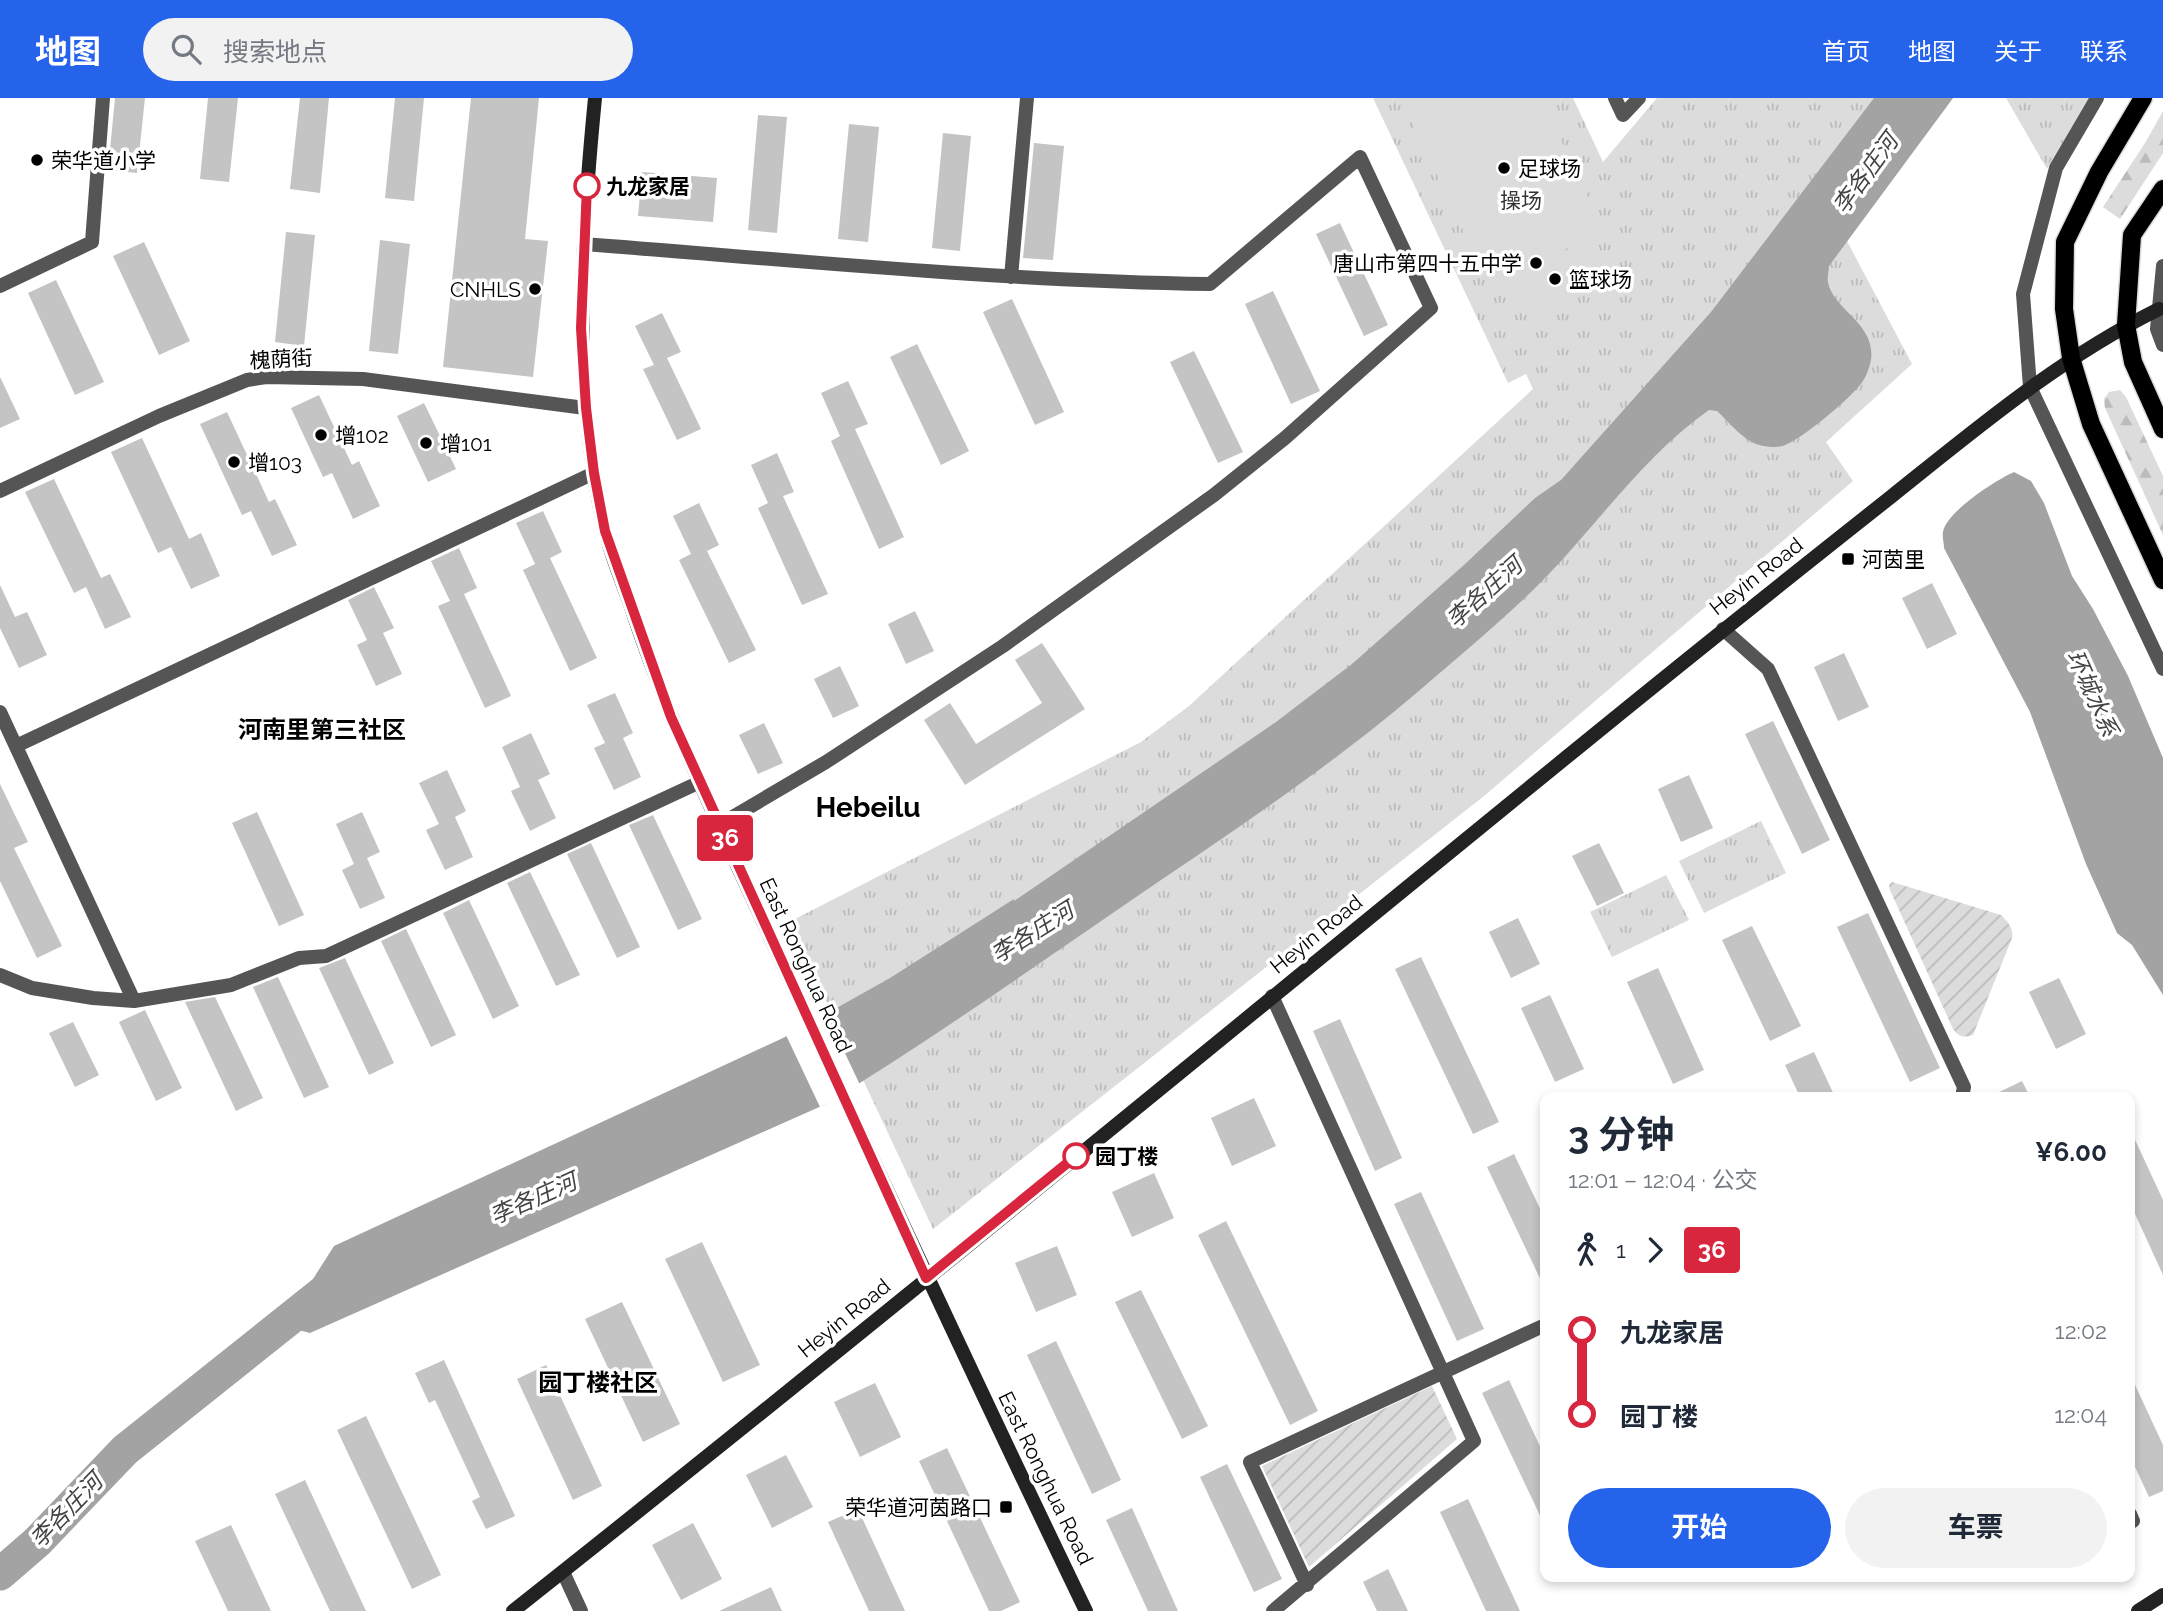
<!DOCTYPE html>
<html lang="zh">
<meta charset="utf-8">
<style>
:root{--surface:#fff;--page:#f2f2f3;--text:#1f2937;--muted:#747a83;--accent:#2563eb}
body{margin:0;font-family:Raleway,"Noto Sans SC",sans-serif;background:var(--page);color:var(--text);height:100vh;display:flex;flex-direction:column;font-size:26px;white-space:nowrap}
*{box-sizing:border-box;margin:0}
p{font-size:23px;color:var(--muted)}
.icon{flex:none;width:38px;height:38px;fill:none;stroke:currentColor;stroke-width:2;stroke-linecap:round;stroke-linejoin:round}
.map{position:relative;flex:1;overflow:hidden}
.drawer{position:absolute;left:1540px;top:994px;width:595px;height:490px;display:flex;flex-direction:column;background:var(--surface);border-radius:14px;box-shadow:0 4px 10px #0003}
.drawer>*{flex:none}
.badge{padding:0 14px;border-radius:5px;font-size:24px;line-height:46px}
.map>.badge{position:absolute;translate:-50% -50%;box-shadow:0 0 0 4px #fff}
.legs{display:flex;align-items:center;gap:10px;height:77px;padding:0 28px;font-size:23px}
.legs p{margin-inline-start:auto}
.head{display:flex;align-items:center;justify-content:space-between;height:119px;padding:0 28px}
h1{font-size:38px;font-weight:700;line-height:52px}
.action{display:flex;gap:14px;margin-top:auto;padding:14px 28px}
.action a{flex:1;height:80px;border-radius:42px;background:var(--accent);color:#fff;font-size:28px;font-weight:700;line-height:80px;text-align:center}
.action a+a{background:var(--page);color:var(--text)}
ul{padding:0 28px;list-style:none}
li{display:flex;align-items:center;gap:24px;height:84px;font-size:26px}
li i{display:grid;place-items:center;width:10px;height:100%;margin:0 9px;background:currentColor}
li i::after{content:'';width:18px;height:18px;margin:-9px;border:5px solid;border-radius:50%;background:var(--surface)}
li p{margin-inline-start:auto}
li:first-child i{background:linear-gradient(#0000 50%,currentColor 0)}
li:last-child i{background:linear-gradient(currentColor 50%,#0000 0)}
header{display:flex;align-items:center;gap:42px;box-sizing:border-box;height:98px;padding:0 35px;background:var(--accent);color:#fff}
header strong{font-size:33px}
nav{display:flex;gap:38px;margin-inline-start:auto;font-size:24px}
.search{width:490px;height:63px;background:var(--page);display:flex;align-items:center;gap:18px;box-sizing:border-box;padding:0 24px;border-radius:38px;color:var(--muted);font-size:26px}
.map>svg:first-child{display:block}
.grass{fill:url(#grass-tufts)}
.forest{fill:url(#forest-firs)}
.garden{fill:url(#garden-furrows)}
.pitch{fill:#dcdcdc}
.water{fill:#a3a3a3}
.pier{fill:#fff}
.lines{fill:none;stroke-linecap:round;stroke-linejoin:round}
.river{stroke:#a3a3a3;stroke-width:33}
.building{fill:#c4c4c4}
.primary-casing{stroke:#dbdbdb;stroke-width:21}
.street{stroke:#555;stroke-width:14}
.secondary{stroke:#222;stroke-width:14}
.primary{stroke:#000;stroke-width:18}
.line-1-casing{stroke:#fff;stroke-width:16}
.line-1{stroke:#d7263d;stroke-width:10}
.poi-dot{fill:#000;stroke:#fff;stroke-width:2.5}
.stop-1-dot{fill:#fff;stroke:#d7263d;stroke-width:3.5}
.labels{text-anchor:middle;dominant-baseline:central;stroke-width:7;stroke-linejoin:round;paint-order:stroke}
.poi-label{font-size:21px;fill:#000;stroke:#fff;text-anchor:start}
.stop-label{font-size:21px;font-weight:bold;fill:#000;stroke:#fff;text-anchor:start}
.park-label{font-size:21px;fill:#333;stroke:#fff}
.street-label{font-size:21px;fill:#000;stroke:#fff}
.water-label{font-size:23px;font-style:italic;fill:#444;stroke:#fff}
.quarter-label{font-size:24px;font-weight:bold;fill:#000;stroke:#fff}
.district-label{font-size:28px;font-weight:bold;fill:#000;stroke:#fff}
</style>
<header>
<strong>地图</strong>
<div class="search"><svg class="icon" aria-label="search" viewBox="0 0 24 24"><circle cx="10" cy="10" r="6"/><path d="M15 15l6 6"/></svg>搜索地点</div>
<nav><a>首页</a><a>地图</a><a>关于</a><a>联系</a></nav>
</header>
<div class="map">
<svg width="2163" height="1513" viewBox="0 0 2163 1513">
<defs>
<pattern id="grass-tufts" width="24" height="20" patternUnits="userSpaceOnUse" patternTransform="scale(1.75)"><rect width="24" height="20" fill="#dcdcdc"/><path d="M3 7l-1-3M5 7V3M7 7l1-3M15 17l-1-3M17 17v-4M19 17l1-3" fill="none" stroke="#bbb"/></pattern>
<pattern id="forest-firs" width="22" height="20" patternUnits="userSpaceOnUse" patternTransform="scale(1.75)"><rect width="22" height="20" fill="#dcdcdc"/><path d="M5 1l3.5 6h-7zM16 11l3.5 6h-7z" fill="#bbb"/></pattern>
<pattern id="garden-furrows" width="10" height="10" patternUnits="userSpaceOnUse" patternTransform="scale(1.75)"><rect width="10" height="10" fill="#dcdcdc"/><path d="M-1 1l2-2M0 10L10 0M9 11l2-2" fill="none" stroke="#bbb"/></pattern>
</defs>
<rect width="100%" height="100%" fill="#fff"/>
<path class="grass" d="M1373,0h200l30,64 54,-64h296l-106,143 65,123 -86,78 27,39 -369,315 -551,433 -144,-307 352,-180 48,-36 344,-317 -7,-15 -18,9z
M2006,0h86l-12,23 -33,48z
M1761,723l25,52 -82,40 -25,-52z
M1666,777l23,45 -77,37 -22,-45z"/>
<path class="forest" d="M2163,13v42l-43,66 -17,-12 42,-64z
M2120,292l6,7 37,79v59l-58,-127 -1,-9 5,-7z"/>
<path class="garden" d="M1892,784l109,33c6,6 13,13 11,23l-39,97c-10,3 -14,2 -20,-6l-63,-139 -1,-5z
M1432,1288l25,53 -148,128 -47,-101z"/>
<path class="pitch" d="M1419,0h122l63,133 -115,54 -85,-180z
M1581,146l18,38 -70,32 -17,-38z"/>
<path class="water" d="M1874,0h79l-124,168c0,5 -2,11 -1,16 4,27 48,41 43,78 -2,9 -5,18 -11,25 -13,16 -57,53 -75,60 -6,3 -15,2 -22,1 -19,-4 -32,-22 -46,-35l-8,-1c-64,45 -109,111 -162,166 -39,40 -84,77 -127,114 -92,79 -196,147 -297,216 -98,67 -195,136 -297,198l-516,229 -27,-7 51,-80 449,-208 107,-60 124,-79v2l262,-179 76,-58 112,-99 71,-67 26,-18 150,-168z
M2014,374l17,9 13,22 28,73 21,33 35,67 35,82v237l-31,-50 -15,-12 -31,-69 -56,-152 -86,-164c0,-5 -2,-11 -1,-16 3,-20 53,-52 71,-60z"/>
<path class="pier" d="M825,913l36,76 -41,20 -35,-74z"/>
<g class="lines">
<path class="river" d="M0,1476l37,-32 88,-92 197,-157"/>
</g>
<path class="building" d="M115,0h30l-8,75 -29,-3z
M208,0h30l-9,84 -29,-3z
M300,0h29l-9,95 -30,-4z
M395,0h29l-10,103 -29,-3z
M471,0h68l-14,141 23,2 -15,136 -90,-10z
M758,17l29,2 -10,116 -29,-3z
M849,26l30,3 -11,115 -30,-3z
M943,35l28,3 -11,115 -28,-3z
M1034,45l30,3 -11,114 -30,-2z
M642,74l75,6 -4,44 -75,-6z
M1340,125l48,102 -24,11 -48,-102z
M286,134l29,3 -11,111 -29,-4z
M380,142l30,4 -12,110 -29,-3z
M144,144l46,99 -31,14 -46,-99z
M56,182l48,102 -29,13 -47,-102z
M1273,193l47,100 -29,13 -46,-100z
M1012,201l52,113 -29,13 -52,-113z
M662,215l19,39 -14,6 34,71 -24,11 -34,-71 11,-4 -19,-39z
M917,246l52,107 -28,14 -51,-108z
M1194,253l49,101 -25,11 -48,-101z
M0,279l20,42 -20,9z
M848,283l20,43 -13,5 49,108 -25,12 -48,-108 9,-5 -19,-43z
M319,297l33,70 7,-4 21,45 -27,13 -21,-46 -9,4 -32,-69z
M424,305l32,66 -28,13 -31,-66z
M227,314l42,90 6,-3 22,46 -25,11 -21,-45 -9,4 -42,-91z
M142,340l47,101 12,-6 19,43 -29,13 -20,-42 -13,6 -47,-101z
M777,355l17,39 -11,4 45,98 -26,11 -44,-97 10,-5 -17,-38z
M54,381l47,99 9,-4 21,43 -26,12 -19,-42 -12,6 -49,-101z
M699,405l20,42 -12,6 49,99 -27,13 -50,-103 12,-6 -18,-38z
M543,413l19,41 -12,6 47,100 -27,13 -47,-101 12,-6 -19,-41z
M459,450l18,40 -13,6 47,102 -26,12 -47,-102 12,-5 -19,-40z
M1932,485l25,51 -30,15 -25,-51z
M0,487l15,32 12,-5 20,43 -28,13 -19,-40z
M374,489l20,41 -11,5 19,41 -26,12 -19,-41 10,-5 -19,-40z
M915,513l19,40 -28,13 -18,-40z
M1042,545l43,66 -120,76 -41,-65 26,-17 26,41 66,-41 -27,-43z
M1844,555l25,54 -31,14 -24,-54z
M840,568l19,40 -26,12 -19,-39z
M615,595l18,40 -10,5 18,39 -27,13 -20,-42 11,-5 -18,-38z
M1773,623l57,119 -28,14 -57,-120z
M764,625l19,40 -25,11 -19,-39z
M531,635l19,41 -12,6 18,38 -26,13 -19,-40 9,-4 -18,-40z
M447,672l19,41 -11,6 18,40 -28,13 -19,-40 13,-6 -20,-41z
M1689,677l24,53 -32,14 -23,-53z
M0,686l28,58 -14,6 48,98 -25,12 -37,-77z
M257,714l47,103 -25,11 -47,-103z
M362,714l18,40 -13,6 18,40 -25,11 -18,-39 12,-6 -18,-40z
M653,717l49,104 -24,11 -49,-105z
M591,745l49,104 -23,11 -50,-104z
M1599,745l25,50 -27,13 -25,-50z
M530,774l50,103 -24,11 -49,-103z
M469,802l50,106 -26,13 -50,-106z
M1868,815l72,155 -30,14 -73,-155z
M1518,820l22,46 -29,14 -22,-46z
M1752,828l49,100 -31,15 -48,-101z
M406,831l50,106 -25,12 -50,-106z
M1421,859l78,165 -26,12 -78,-165z
M345,860l49,105 -25,12 -50,-107z
M1658,870l46,102 -31,14 -46,-102z
M278,879l51,110 -25,11 -51,-111z
M2059,880l27,56 -30,15 -27,-57z
M1550,897l34,74 -29,13 -34,-74z
M215,899l48,101 -27,13 -51,-109z
M145,912l37,78 -26,13 -37,-79z
M1340,921l62,139 -27,13 -62,-140z
M73,924l26,53 -24,12 -26,-54z
M1814,954l21,45h-35l-15,-32z
M2022,983l8,16h-41z
M1254,1000l22,48 -44,20 -21,-48z
M2130,1031l33,71v75l-33,-72z
M1514,1056l31,65v70l-58,-122z
M1154,1075l20,45 -42,19 -20,-45z
M1421,1094l63,137 -27,12 -63,-137z
M1226,1123l92,190 -28,14 -92,-190z
M702,1144l58,123 -37,17 -58,-123z
M1057,1148l20,49 -41,17 -21,-49z
M1141,1192l67,136 -26,13 -67,-137z
M622,1204l58,122 -37,18 -58,-123z
M1056,1243l65,139 -29,14 -65,-139z
M444,1262l71,156 -29,13 -14,-28 8,-4 -45,-97 -6,3 -14,-30z
M546,1267l56,121 -29,14 -56,-121z
M2130,1276l33,71v46l-14,6 -19,-41z
M1509,1282l36,77v69l-63,-133z
M875,1285l26,54 -41,20 -26,-55z
M366,1318l75,159 -29,14 -75,-159z
M947,1350l73,154 -19,9h-12l-70,-150z
M786,1357l27,52 -41,21 -26,-53z
M1227,1366l55,115 -28,13 -54,-115z
M305,1382l61,131h-36l-55,-117z
M1468,1401l52,112h-34l-46,-99z
M1132,1410l46,103h-30l-42,-91z
M858,1411l47,102h-36l-41,-89z
M693,1425l29,56 -41,21 -29,-55z
M231,1427l40,86h-43l-33,-70z
M1388,1471l20,42h-31l-14,-29z
M771,1489l11,24h-63z"/>
<g class="lines">
<g class="primary-casing">
<path id="primary" d="M2143,0l-44,74 -34,70 -1,67 7,49 20,66 72,156
M2163,91l-31,46 -6,90 7,37 30,67"/>
</g>
<path class="street" d="M1615,0l8,17 16,-17
M2097,0l-41,70 -33,126 7,93 133,282
M584,146c208,16 417,37 626,40l150,-127 71,151 -146,130 -71,57 -211,151 -177,116 -107,63
M2163,168l-6,63 6,16
M1011,179l16,-179
M0,188l92,-44 11,-144
M0,393l159,-75 88,-36 19,-3 97,2 222,29
M1723,531l45,40 196,418 -2,10
M0,614l134,289
M16,648l578,-273
M0,877l32,13 61,10 41,3 97,-16 68,-27 27,-2 374,-174
M1272,898l202,445 -201,170
M2130,1416l3,7
M563,1474l18,39
M1307,1487l-57,-123 295,-137"/>
<path class="secondary" d="M595,0c-14,143 -23,288 9,429 6,26 17,52 26,77 38,116 91,226 142,337 103,224 207,448 314,670
M513,1513c359,-284 711,-575 1066,-864 103,-84 208,-168 313,-251 85,-68 168,-138 267,-187
M2138,1513l25,-16"/>
<use href="#primary" class="primary"/>
</g>
<g class="lines">
<g class="line-1-casing">
<path id="line-1" d="M587,88l-6,142 5,80 8,65 11,58 66,186 255,561 150,-122"/>
</g>
<use href="#line-1" class="line-1"/>
</g>
<g class="poi-dot">
<circle cx="37" cy="62" r="7"/>
<circle cx="1504" cy="70" r="7"/>
<circle cx="1536" cy="165" r="7"/>
<circle cx="1555" cy="181" r="7"/>
<circle cx="535" cy="191" r="7"/>
<circle cx="321" cy="337" r="7"/>
<circle cx="426" cy="345" r="7"/>
<circle cx="234" cy="364" r="7"/>
<rect x="1841" y="454" width="14" height="14" rx="3.5"/>
<rect x="999" y="1402" width="14" height="14" rx="3.5"/>
</g>
<g class="stop-1-dot">
<circle cx="587" cy="88" r="12"/>
<circle cx="1076" cy="1058" r="12"/>
</g>
<g class="labels">
<g class="poi-label">
<text x="51" y="62">荣华道小学</text>
<text x="1518" y="70">足球场</text>
<text x="1522" y="165" text-anchor="end">唐山市第四十五中学</text>
<text x="1569" y="181">篮球场</text>
<text x="521" y="191" text-anchor="end">CNHLS</text>
<text x="335" y="337">增102</text>
<text x="440" y="345">增101</text>
<text x="248" y="364">增103</text>
<text x="1862" y="461">河茵里</text>
<text x="992" y="1409" text-anchor="end">荣华道河茵路口</text>
</g>
<g class="stop-label">
<text x="606" y="88">九龙家居</text>
<text x="1095" y="1058">园丁楼</text>
</g>
<g class="park-label">
<text x="1521" y="102">操场</text>
</g>
<g class="street-label">
<text transform="translate(281 261) rotate(-3)">槐荫街</text>
<text transform="translate(1756 478) rotate(-38)">Heyin Road</text>
<text transform="translate(1316 836) rotate(-39)">Heyin Road</text>
<text transform="translate(806 867) rotate(65)">East Ronghua Road</text>
<text transform="translate(844 1220) rotate(-39)">Heyin Road</text>
<text transform="translate(1046 1380) rotate(64)">East Ronghua Road</text>
</g>
<g class="water-label">
<text transform="translate(1865 75) rotate(-54)">李各庄河</text>
<text transform="translate(1484 494) rotate(-42)">李各庄河</text>
<text transform="translate(2093 595) rotate(66)">环城水系</text>
<text transform="translate(1032 834) rotate(-32)">李各庄河</text>
<text transform="translate(533 1100) rotate(-24)">李各庄河</text>
<text transform="translate(66 1412) rotate(-46)">李各庄河</text>
</g>
<g class="quarter-label">
<text x="322" y="631">河南里第三社区</text>
<text x="598" y="1284">园丁楼社区</text>
</g>
<g class="district-label">
<text x="868" y="709">Hebeilu</text>
</g>
</g>
</svg>
<b class="badge" style="left:725px;top:740px;background:#d7263d;color:#fff">36</b>
<section class="drawer">
<div class="head"><div><h1>3 分钟</h1><p>12:01 – 12:04 · 公交</p></div><b>¥6.00</b></div>
<div class="legs"><svg class="icon" aria-label="walk" viewBox="0 0 24 24"><circle cx="13" cy="4" r="2"/><path d="M13 8l-2 6 4 7M11 14l-3 7M7 12l3-4h3l4 4"/></svg>1<svg class="icon" aria-label="forward" viewBox="0 0 24 24"><path d="M9 5l7 7-7 7"/></svg><b class="badge" style="background:#d7263d;color:#fff">36</b></div>
<ul>
<li><i style="color:#d7263d"></i><b>九龙家居</b><p>12:02</p></li>
<li><i style="color:#d7263d"></i><b>园丁楼</b><p>12:04</p></li>
</ul>
<div class="action"><a>开始</a><a>车票</a></div>
</section>
</div>
